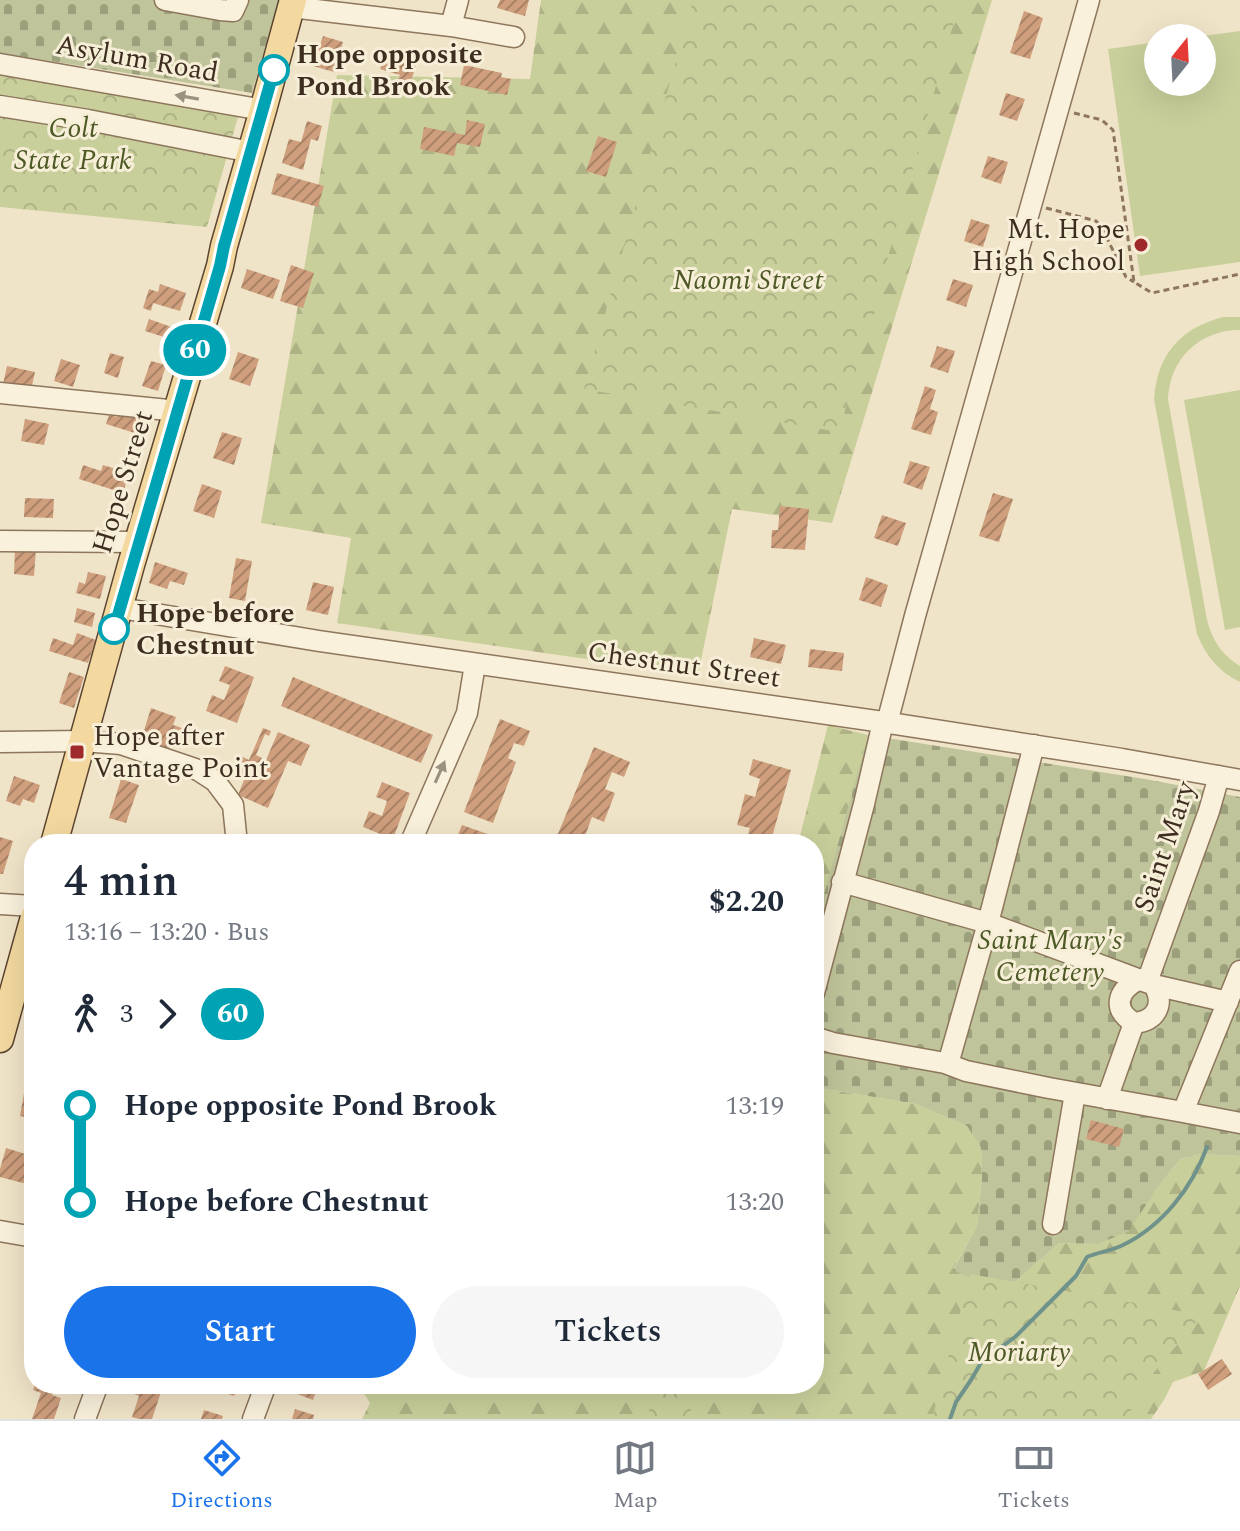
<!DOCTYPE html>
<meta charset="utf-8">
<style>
:root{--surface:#fff;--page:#f6f6f7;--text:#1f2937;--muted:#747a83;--line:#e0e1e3;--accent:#1a73e8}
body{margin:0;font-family:Spectral,serif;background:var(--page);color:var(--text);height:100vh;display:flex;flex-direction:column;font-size:30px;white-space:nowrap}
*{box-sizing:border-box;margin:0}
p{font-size:26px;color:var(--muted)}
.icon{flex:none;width:44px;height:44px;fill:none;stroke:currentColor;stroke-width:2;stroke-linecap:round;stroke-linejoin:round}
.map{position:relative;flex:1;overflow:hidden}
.drawer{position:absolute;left:24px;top:834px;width:800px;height:560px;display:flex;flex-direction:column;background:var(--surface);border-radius:32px;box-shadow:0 8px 32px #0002}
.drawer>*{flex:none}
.badge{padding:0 16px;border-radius:26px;font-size:28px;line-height:52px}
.needle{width:52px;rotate:18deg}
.tools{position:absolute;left:1144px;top:24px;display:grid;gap:16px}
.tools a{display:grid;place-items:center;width:72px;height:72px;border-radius:50%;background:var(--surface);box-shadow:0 8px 32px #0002;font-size:40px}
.map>.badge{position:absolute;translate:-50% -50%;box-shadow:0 0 0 4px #fff}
.legs{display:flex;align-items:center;gap:12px;height:88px;padding:0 40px;font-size:26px}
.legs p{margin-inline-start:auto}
.overview{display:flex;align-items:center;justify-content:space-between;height:136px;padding:0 40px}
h1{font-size:44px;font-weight:600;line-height:60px}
.cta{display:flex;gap:16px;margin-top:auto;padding:16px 40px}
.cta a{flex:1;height:92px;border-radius:48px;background:var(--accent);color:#fff;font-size:32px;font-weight:600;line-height:92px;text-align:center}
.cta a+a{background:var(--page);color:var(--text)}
ul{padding:0 40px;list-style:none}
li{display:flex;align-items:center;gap:28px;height:96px;font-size:30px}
li i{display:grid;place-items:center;width:12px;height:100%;margin:0 10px;background:currentColor}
li i::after{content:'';width:20px;height:20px;margin:-10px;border:6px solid;border-radius:50%;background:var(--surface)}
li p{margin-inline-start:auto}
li:first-child i{background:linear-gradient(#0000 50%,currentColor 0)}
li:last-child i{background:linear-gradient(currentColor 50%,#0000 0)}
.tab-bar{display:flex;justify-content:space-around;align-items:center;height:112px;border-top:2px solid var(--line);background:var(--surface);font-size:22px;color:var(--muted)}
.tab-bar a{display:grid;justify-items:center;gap:4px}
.tab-bar .active{color:var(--accent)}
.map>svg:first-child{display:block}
.forest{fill:url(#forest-firs)}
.cemetery{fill:url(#cemetery-stones)}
.park{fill:url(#park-crowns)}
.garden{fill:#c9cf9b}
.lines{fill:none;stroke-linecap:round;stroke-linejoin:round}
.stream{stroke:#6f938a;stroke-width:4}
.building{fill:url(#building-hatch)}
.minor-casing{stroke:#8d765c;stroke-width:23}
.major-casing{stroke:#5b4430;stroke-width:29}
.path{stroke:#8d765c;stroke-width:3;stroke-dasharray:6 4;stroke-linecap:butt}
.minor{stroke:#faf1dc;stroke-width:20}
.major{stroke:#f3d9a0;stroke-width:26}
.oneway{fill:#9c907e}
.line-1-casing{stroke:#fff;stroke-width:18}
.line-1{stroke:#00a3b4;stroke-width:12}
.stop-1-dot{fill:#fff;stroke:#00a3b4;stroke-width:4}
.poi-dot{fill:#9e2a2b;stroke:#f7eed8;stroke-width:3}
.labels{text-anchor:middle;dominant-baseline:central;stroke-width:6;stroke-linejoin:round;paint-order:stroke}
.stop-label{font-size:28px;font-weight:bold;fill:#3d2e20;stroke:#f7eed8;text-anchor:start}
.street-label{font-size:28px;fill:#3d2e20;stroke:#f7eed8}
.park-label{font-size:28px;font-style:italic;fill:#4d5a26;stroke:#f7eed8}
.poi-label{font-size:28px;fill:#3d2e20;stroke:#f7eed8;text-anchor:end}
</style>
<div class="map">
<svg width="1240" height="1419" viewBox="0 0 1240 1419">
<defs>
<pattern id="forest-firs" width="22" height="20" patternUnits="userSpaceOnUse" patternTransform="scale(2)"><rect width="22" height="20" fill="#c9cf9b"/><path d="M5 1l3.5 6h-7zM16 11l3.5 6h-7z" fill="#aeb285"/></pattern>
<pattern id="cemetery-stones" width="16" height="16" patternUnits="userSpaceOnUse" patternTransform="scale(2)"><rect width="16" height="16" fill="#bfc49a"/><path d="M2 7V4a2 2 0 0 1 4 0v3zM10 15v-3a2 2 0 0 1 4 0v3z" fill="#9ca07d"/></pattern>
<pattern id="park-crowns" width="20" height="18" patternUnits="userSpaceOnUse" patternTransform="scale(2)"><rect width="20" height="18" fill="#c9cf9b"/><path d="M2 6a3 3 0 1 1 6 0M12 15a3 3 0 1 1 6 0" fill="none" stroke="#aeb285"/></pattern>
<pattern id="building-hatch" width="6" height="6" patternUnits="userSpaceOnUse" patternTransform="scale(2)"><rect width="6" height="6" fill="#cf9f7d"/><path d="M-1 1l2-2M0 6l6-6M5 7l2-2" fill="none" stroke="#a98266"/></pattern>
</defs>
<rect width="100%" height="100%" fill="#f0e4c8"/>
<path class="forest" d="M541,0h451l-160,523 -100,-14 -34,166 -361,-52 14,-85 -90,-15 76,-448 193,4z
M828,725l40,10 -54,204v-95h-16z
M814,1087l102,17 51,22 14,22 1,30 -5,48 -24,43 50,24 56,-50 39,1 57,-53 25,-32 21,-5 39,2v130l-36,85 -31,11 -9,18 -13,19h-789l8,-16 -12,-19h456z"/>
<path class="cemetery" d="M0,0h279l-27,93 -252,-40z
M868,735l277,44 95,18v359l-39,-2 -21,5 -25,32 -26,40 -31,13 -39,-1 -56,50 -50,-23 24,-44 5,-48 -1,-30 -14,-22 -51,-22 -102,-17v-156z"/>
<path class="park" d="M693,0h267l-121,432 -255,-43z
M0,64l243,35 -36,128 -207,-20z
M970,1274l232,41 -52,62 -24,42h-194z
M655,1384h44l-11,35h-33l-6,-8z"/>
<path class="garden" d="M1240,31v231l-100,14 -32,-227 50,-7v40h44v-44h-13z
M1223,317h17v13c-41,0 -70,29 -72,69l39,221c5,20 15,35 33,46v16c-21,-10 -34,-26 -43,-48l-43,-235c3,-44 26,-71 69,-82z
M1240,390v237l-15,3 -41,-230z"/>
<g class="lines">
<path class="stream" d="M950,1419l6,-17 15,-22 11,-19 33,-24 61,-61 11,-19c12,-5 24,-6 36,-12 39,-19 69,-57 84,-98"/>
</g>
<path class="building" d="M500,0h29l-4,16 -28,-8z
M1024,11l19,7 -13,41 -20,-6z
M323,36l20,6 -9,30 -21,-6z
M387,50l21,7 -1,6 9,3 -8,23 -12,-4 4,-10 -20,-6z
M464,65l38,8 -1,4 10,2 -4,16 -47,-10z
M1006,93l19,6 -8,22 -18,-6z
M467,120l18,4 -5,23 -23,-4 -3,13 -34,-7 4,-22 41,8z
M307,121l15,5 -4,15 -7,-2 -8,31 -21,-7 7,-24 12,3z
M598,136l19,6 -11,35 -20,-6z
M988,156l20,6 -7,22 -20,-7z
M277,173l47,13 -6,21 -47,-13z
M971,219l19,6 -7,22 -19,-6z
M291,265l23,8 -11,35 -23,-7z
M247,269l33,11 -7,19 -32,-11z
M953,279l20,6 -7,22 -20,-7z
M160,284l26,9 -6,18 -27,-8 -2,8 -8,-3 6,-19 9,3z
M149,319l28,10 -4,11 -28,-9z
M937,346l18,5 -7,22 -18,-6z
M238,352l21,7 -9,27 -21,-7z
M110,353l14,4 -6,21 -14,-5z
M61,359l19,6 -7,22 -19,-6z
M151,361l15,4 -8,26 -16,-5z
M7,366l28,6 -4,18 -28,-6z
M925,386l11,4 -6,19 8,3 -7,23 -20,-6z
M119,409l25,8 -6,17 -32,-10 3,-9 8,2z
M25,419l24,5 -5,21 -23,-4z
M222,432l20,6 -8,27 -21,-7z
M910,461l20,6 -8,23 -19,-7z
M83,465l18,6 2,-6 26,8 -6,20 -44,-14z
M202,484l20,7 -8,27 -21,-7z
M993,493l20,6 -14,43 -20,-6z
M25,498l29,1 -1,19 -29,-1z
M780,506l29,3 -4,41 -34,-2 1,-18h6z
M882,515l24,8 -8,23 -24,-8z
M15,548l21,1 -2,27 -20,-2z
M236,558l16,3 -7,40 -16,-3z
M155,562l33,11 -4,12 -14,-4 -3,8 -18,-6z
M88,572l18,4 -6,23 -24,-6 3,-11 6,2z
M866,577l22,8 -7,22 -22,-7z
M313,582l21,5 -6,28 -22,-5z
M77,608l18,5 -3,14 -18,-5z
M77,633l19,7 -8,23 -39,-12 4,-13 20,7z
M754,638l32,7 -5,19 -31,-7z
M810,649l34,4 -2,18 -34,-4z
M225,666l29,11 -17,46 -31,-12 6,-16 12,5 6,-15 -11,-4z
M69,672l15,5 -10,31 -15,-5z
M293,677l140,58 -12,28 -140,-57z
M151,708l25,9 -3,8 15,5 -4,13 -11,-4 -4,10 -28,-9z
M500,719l30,12 -6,15 -10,-3 -6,15 8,4 -23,61 -29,-11z
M263,728l8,3 -2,5 -4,-2 -9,21 10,5 12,-28 32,13 -9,21 -13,-5 -20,47 -30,-13 6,-15 -11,-4 8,-20 8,4z
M594,747l36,15 -6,15 -12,-5 -7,17 10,4 -11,29 -12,-5 -7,19 10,4 -2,4h-30l-8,-3z
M753,759l38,11 -21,74h-25l5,-16 -13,-3 8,-31 10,3 5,-18 -11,-4z
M14,776l26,9 -6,18 -11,-4 -3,7 -14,-5z
M121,779l18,6 -13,38 -17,-5z
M382,782l28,11 -17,46 -30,-12 6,-16 13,5 5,-15 -11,-4z
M462,825l31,11 -3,8h-36z
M193,834l36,2 -1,8h-36z
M0,837l13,4 -10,33h-3z
M33,1035h1v33l-10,-4z
M27,1076l7,1v42l-14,-3z
M1091,1120l33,9 -5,18 -33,-8z
M6,1148l26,8 -4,14 6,2v14l-34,-9v-8z
M1222,1359l10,15 -24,16 -10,-16z
M35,1384h21l-4,11 9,3 -7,21h-22l9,-26 -8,-3z
M137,1384h11l14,5 -10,30h-13l-7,-2 7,-21 -5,-2z
M218,1384h20l-4,12 -18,-6z
M299,1384h28l-2,4 -7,-3 -5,15 -18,-7z
M295,1409l19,6 -1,4h-21z
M204,1410l19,6 -1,3h-21z"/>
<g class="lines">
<g class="minor-casing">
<path id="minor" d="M165,0l55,10 13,1 5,-11
M291,7l160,19 63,11
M451,26l7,-26
M0,64l263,46
M0,106l88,14 163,32
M0,393l178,18
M0,541l139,1
M120,608l199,33 564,81 239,37 118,21
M887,723l28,-107 174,-616
M0,742l83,-1 38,3 77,26 17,11 18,24 4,39
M410,844l57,-131 8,-49
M842,882l146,41 166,62 74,17
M0,904l34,2
M1138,980c-21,11 -26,29 -4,43 22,-2 31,-18 20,-38
M1147,982l62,-171 10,-35
M814,993l50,-189 19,-82
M814,1034l3,4 16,5 112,20 21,8 83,17 134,24 57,-141
M948,1064l40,-141 46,-178
M1107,1099l27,-76
M1183,1112l57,11
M1053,1224l22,-131
M0,1231l34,6
M85,1419l13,-35
M253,1419l13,-35"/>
</g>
<g class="major-casing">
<path id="major" d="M54,844l77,-279 89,-299 4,-20 39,-136 30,-110
M0,1039l34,-122"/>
</g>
<path class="path" d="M1074,113l28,7 11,10 21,152 18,11 88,-19
M1046,208l50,13 6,7 24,49 8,5"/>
<use href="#minor" class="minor"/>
<use href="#major" class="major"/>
</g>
<defs><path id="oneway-solid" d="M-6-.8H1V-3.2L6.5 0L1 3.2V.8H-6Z" transform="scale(2)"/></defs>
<g class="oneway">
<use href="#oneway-solid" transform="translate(187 97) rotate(-170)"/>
<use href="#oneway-solid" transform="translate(440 772) rotate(-66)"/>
</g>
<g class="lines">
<g class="line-1-casing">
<path id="line-1" d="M114,629l106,-363 4,-20 50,-176"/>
</g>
<use href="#line-1" class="line-1"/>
</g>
<g class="stop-1-dot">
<circle cx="274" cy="70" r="14"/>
<circle cx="114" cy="629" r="14"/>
</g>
<g class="poi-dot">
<circle cx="1141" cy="245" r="8"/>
<rect x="69" y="744" width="16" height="16" rx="4"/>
</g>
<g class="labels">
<g class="stop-label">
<text x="296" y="54">Hope opposite<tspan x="296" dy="32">Pond Brook</tspan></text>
<text x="136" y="613">Hope before<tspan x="136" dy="32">Chestnut</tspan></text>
</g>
<g class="street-label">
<text transform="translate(137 59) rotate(10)">Asylum Road</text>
<text transform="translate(123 482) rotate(-73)">Hope Street</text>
<text transform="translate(684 665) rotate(8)">Chestnut Street</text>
<text transform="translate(1165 847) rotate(-71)">Saint Mary</text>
</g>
<g class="park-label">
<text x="73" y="128">Colt<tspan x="73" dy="32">State Park</tspan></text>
<text x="748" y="280">Naomi Street</text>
<text x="1050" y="940">Saint Mary's<tspan x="1050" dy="32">Cemetery</tspan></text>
<text x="1019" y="1352">Moriarty</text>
</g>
<g class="poi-label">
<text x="1125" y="229">Mt. Hope<tspan x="1125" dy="32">High School</tspan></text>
<text x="93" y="736" text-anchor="start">Hope after<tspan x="93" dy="32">Vantage Point</tspan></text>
</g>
</g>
</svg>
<div class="tools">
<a><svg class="needle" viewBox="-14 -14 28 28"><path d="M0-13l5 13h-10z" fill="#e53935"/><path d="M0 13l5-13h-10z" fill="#747a83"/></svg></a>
</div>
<b class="badge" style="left:195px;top:350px;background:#00a3b4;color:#fff">60</b>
<section class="drawer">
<div class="overview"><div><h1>4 min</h1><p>13:16 – 13:20 · Bus</p></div><b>$2.20</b></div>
<div class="legs"><svg class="icon" aria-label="walk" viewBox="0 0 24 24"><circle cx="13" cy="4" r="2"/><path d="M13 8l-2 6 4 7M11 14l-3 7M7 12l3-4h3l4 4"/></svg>3<svg class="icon" aria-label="forward" viewBox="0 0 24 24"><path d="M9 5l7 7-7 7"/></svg><b class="badge" style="background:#00a3b4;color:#fff">60</b></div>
<ul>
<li><i style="color:#00a3b4"></i><b>Hope opposite Pond Brook</b><p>13:19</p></li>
<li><i style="color:#00a3b4"></i><b>Hope before Chestnut</b><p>13:20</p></li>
</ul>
<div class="cta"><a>Start</a><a>Tickets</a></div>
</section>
</div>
<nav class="tab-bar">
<a class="active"><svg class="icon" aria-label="directions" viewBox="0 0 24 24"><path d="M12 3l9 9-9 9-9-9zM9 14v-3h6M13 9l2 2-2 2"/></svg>Directions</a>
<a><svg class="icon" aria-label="map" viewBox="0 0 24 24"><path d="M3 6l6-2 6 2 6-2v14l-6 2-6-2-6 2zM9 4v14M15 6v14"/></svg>Map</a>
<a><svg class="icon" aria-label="tickets" viewBox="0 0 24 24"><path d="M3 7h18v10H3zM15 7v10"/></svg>Tickets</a>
</nav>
